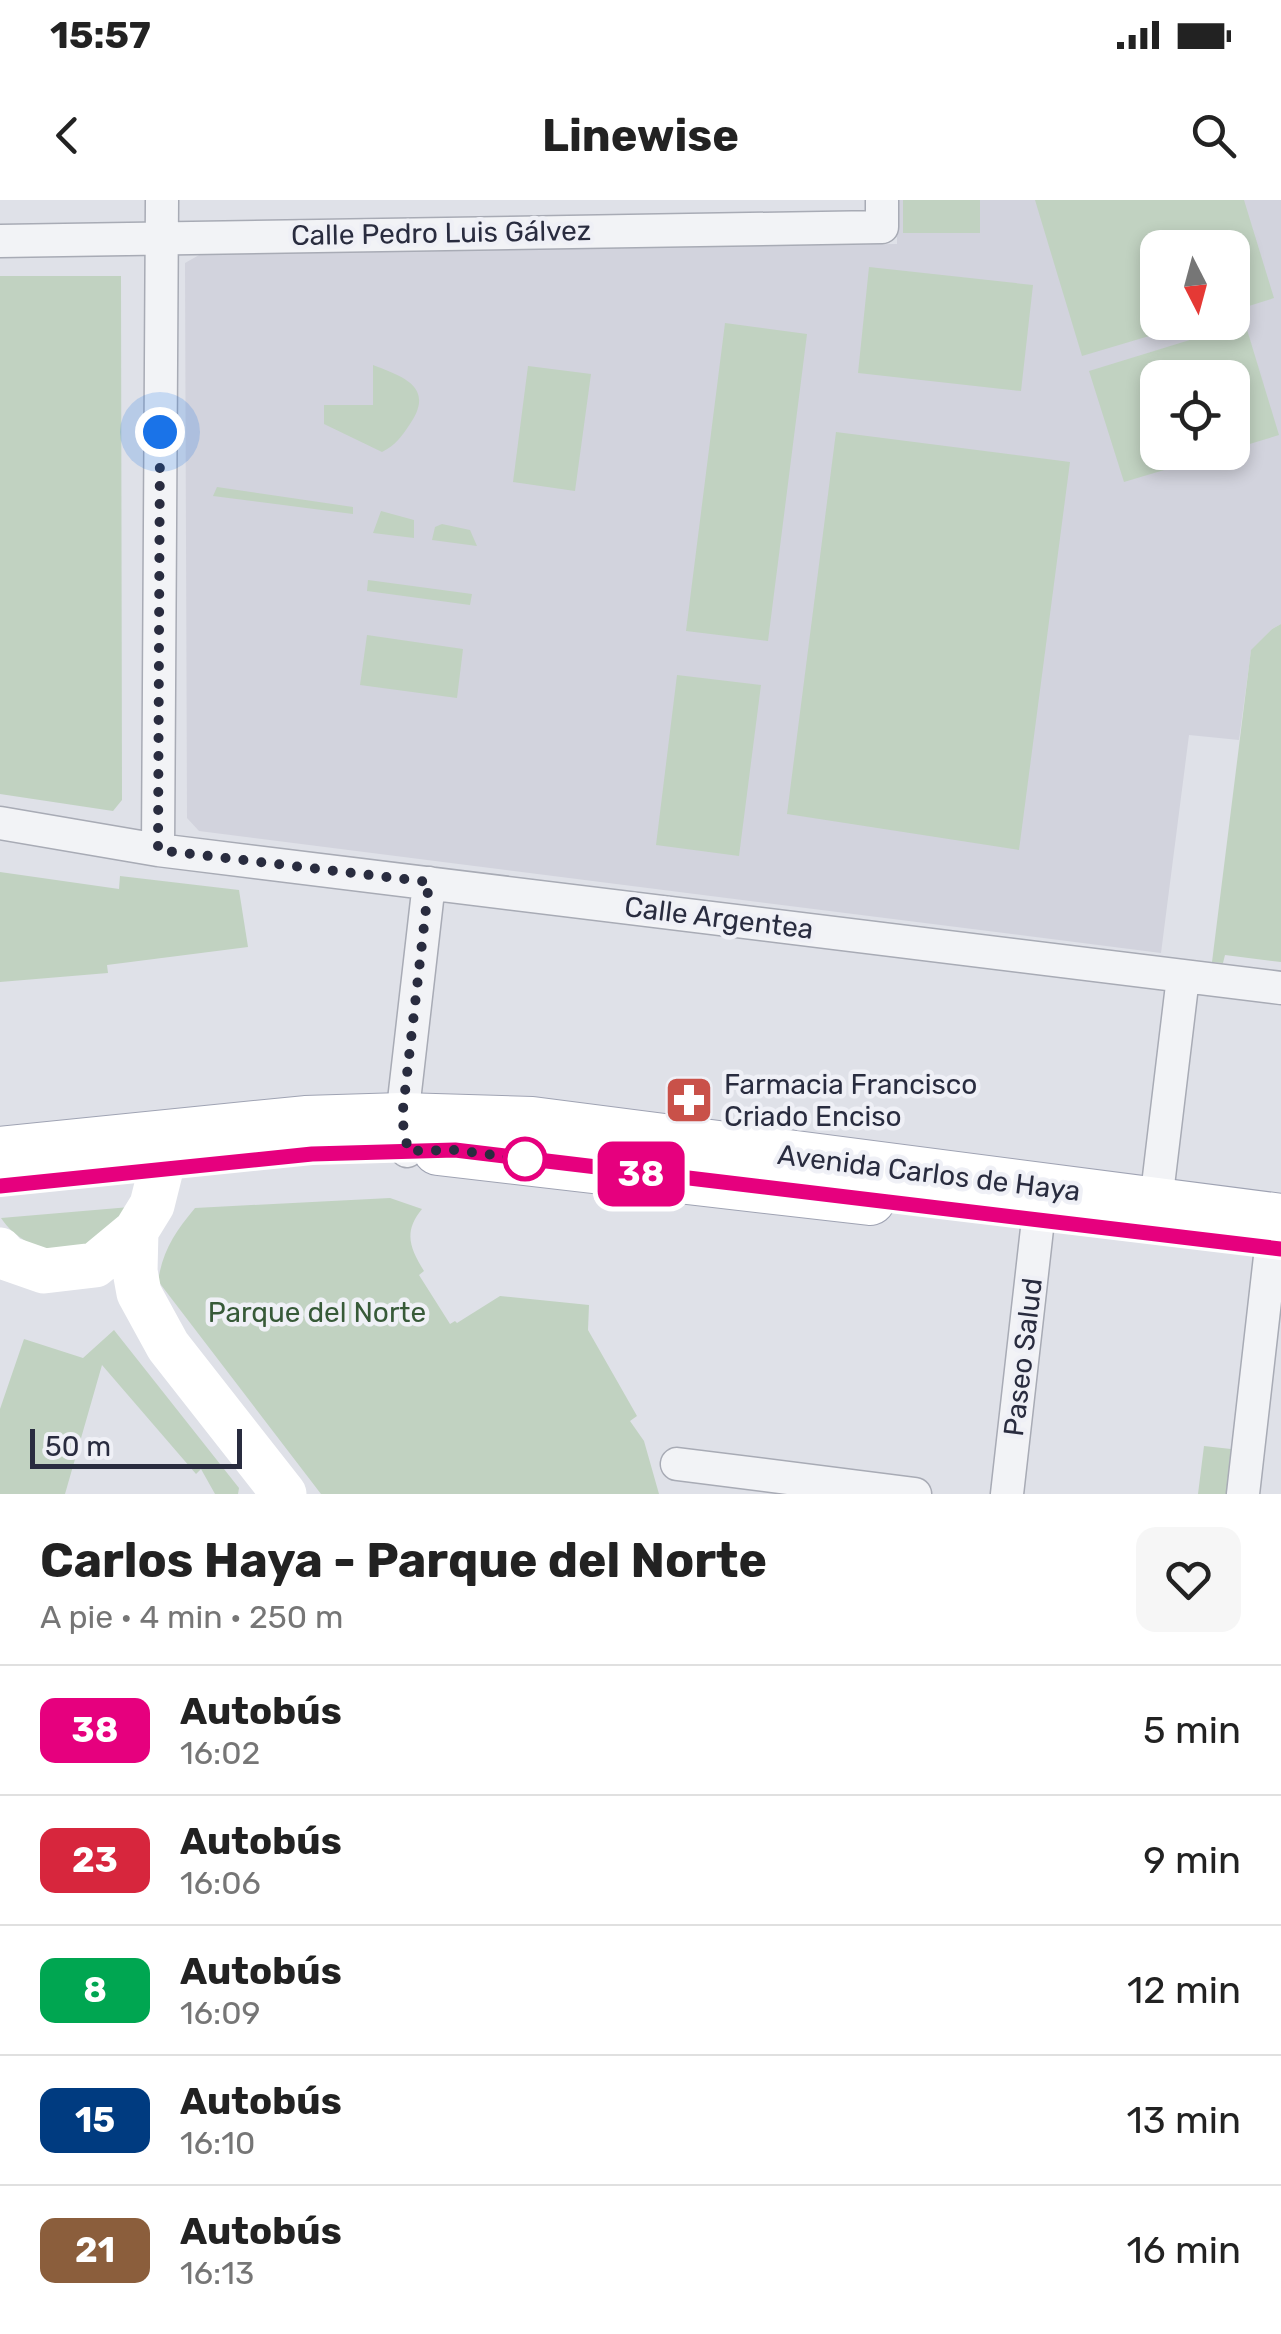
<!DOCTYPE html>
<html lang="es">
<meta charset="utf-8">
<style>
:root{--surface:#fff;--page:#f6f6f6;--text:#222;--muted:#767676;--line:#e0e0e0}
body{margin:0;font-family:Rubik,sans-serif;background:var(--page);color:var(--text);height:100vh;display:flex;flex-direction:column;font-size:38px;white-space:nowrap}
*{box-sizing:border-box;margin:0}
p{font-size:32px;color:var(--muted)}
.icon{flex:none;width:55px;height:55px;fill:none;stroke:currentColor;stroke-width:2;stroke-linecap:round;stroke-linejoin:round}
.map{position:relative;height:1294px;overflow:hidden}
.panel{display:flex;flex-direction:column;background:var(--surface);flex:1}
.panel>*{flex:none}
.badge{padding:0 20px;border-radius:15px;font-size:35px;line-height:65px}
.needle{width:65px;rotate:174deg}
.buttons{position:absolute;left:1140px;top:30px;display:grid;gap:20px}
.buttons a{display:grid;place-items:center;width:110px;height:110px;border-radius:20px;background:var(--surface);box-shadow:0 5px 15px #0003;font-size:50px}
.scale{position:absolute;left:30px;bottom:25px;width:212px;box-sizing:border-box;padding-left:10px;border:5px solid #292c3f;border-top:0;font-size:28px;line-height:35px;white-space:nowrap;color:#292c3f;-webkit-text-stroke:8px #eff0f6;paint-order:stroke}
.you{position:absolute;width:50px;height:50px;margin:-25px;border:8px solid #fff;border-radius:50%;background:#1a73e8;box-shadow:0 0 0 15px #1a73e833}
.map>.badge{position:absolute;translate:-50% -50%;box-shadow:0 0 0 5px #fff}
.round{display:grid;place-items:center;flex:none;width:105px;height:105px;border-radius:20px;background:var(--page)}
.headline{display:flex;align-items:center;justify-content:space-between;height:170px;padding:0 40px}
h1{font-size:48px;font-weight:700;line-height:75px}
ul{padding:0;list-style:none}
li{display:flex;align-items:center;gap:30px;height:130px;padding:0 40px;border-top:2px solid var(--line)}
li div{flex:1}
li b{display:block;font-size:38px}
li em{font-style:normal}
li .badge{min-width:110px;font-weight:700;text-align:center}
.status{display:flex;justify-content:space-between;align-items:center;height:70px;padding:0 50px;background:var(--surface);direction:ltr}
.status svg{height:28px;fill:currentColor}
header{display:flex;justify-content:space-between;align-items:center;height:130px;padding:0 40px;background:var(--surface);font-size:45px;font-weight:700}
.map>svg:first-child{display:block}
.built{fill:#d2d3dd;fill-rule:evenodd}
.green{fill:#c1d2c1}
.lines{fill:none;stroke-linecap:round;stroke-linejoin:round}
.street-casing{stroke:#a8abb5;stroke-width:35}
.primary-casing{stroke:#9fa3b3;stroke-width:52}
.street{stroke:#f2f3f6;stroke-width:32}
.secondary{stroke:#fff;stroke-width:45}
.primary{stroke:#fff;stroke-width:50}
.line-casing{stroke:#fff;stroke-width:22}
.line{stroke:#e6007e;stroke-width:15}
.walk{stroke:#292c3f;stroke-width:10;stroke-dasharray:0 18}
.stop-dot{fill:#fff;stroke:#e6007e;stroke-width:5}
.labels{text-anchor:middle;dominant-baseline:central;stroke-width:9;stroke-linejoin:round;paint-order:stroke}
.street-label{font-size:28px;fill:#292c3f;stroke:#eff0f6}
.poi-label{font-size:28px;fill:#292c3f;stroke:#eff0f6;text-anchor:start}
.park-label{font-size:28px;fill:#375a38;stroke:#eff0f6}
</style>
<div class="status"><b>15:57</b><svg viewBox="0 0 49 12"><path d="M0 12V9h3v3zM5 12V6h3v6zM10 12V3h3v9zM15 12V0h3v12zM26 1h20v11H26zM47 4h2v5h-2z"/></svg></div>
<header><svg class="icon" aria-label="back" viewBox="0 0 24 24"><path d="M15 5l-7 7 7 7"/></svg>Linewise<svg class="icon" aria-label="search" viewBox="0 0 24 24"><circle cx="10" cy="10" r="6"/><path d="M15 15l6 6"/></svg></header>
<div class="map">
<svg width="1281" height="1294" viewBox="0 0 1281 1294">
<rect width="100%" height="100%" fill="#dfe1e8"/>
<path class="built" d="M897,0h384v424l-9,5 -21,22 -12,89 -50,-5 -28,218 -962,-122 -12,-13 -2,-555 23,-13 689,-6zM1158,48h74v74h-74zM1158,178h74v74h-74z"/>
<path class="green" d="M903,0h77v33h-77z
M1035,0h209l30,98 -41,13 -1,-63h-74v74l35,1 -111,33z
M869,67l164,18 -12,106 -163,-18z
M0,76h121l1,524 -9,11 -113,-17z
M725,123l82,11 -39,307 -82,-10z
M1245,123l34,112 -46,14 -1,-71h-74v74l63,1 -97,29 -35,-111z
M373,165c31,12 62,22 37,59 -9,13 -14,21 -28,28l-58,-28v-19h49z
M528,166l63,8 -16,117 -62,-9z
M836,232l234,30 -51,388 -232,-36z
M217,287l136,20v7l-140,-18z
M381,311l33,9v18l-41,-5z
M442,324l28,6 7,16 -45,-6 3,-13z
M368,380l104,14 -2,11 -103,-14z
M1281,424v338l-56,-7 -2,8 -11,-1 39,-312 21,-21z
M367,435l96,14 -6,49 -97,-13z
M677,475l84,10 -22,171 -83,-11z
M0,672l119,17 1,-13 119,14 9,57 -141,18 1,8 -108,9z
M390,998l32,11c-19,23 -12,39 2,62l-5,4 31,49 5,-3 2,2 43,-27 89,9 -1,25 49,86 -7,5 14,20 15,53h-338l-163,-213c5,-31 17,-49 37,-73z
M130,1007l-18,28 -55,20c-23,-9 -42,-16 -56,-37z
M114,1130l125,158 -1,6h-23l-14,-25 -5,5 -94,-109 -37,129h-65v-85l24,-70 59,19z
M1204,1246l27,3 -5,45h-28z"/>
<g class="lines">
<g class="street-casing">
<path id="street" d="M0,41l882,-14v-27
M0,623l158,27 1123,138
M158,650l4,-650
M407,951l-5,-33 27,-235
M1156,1002l27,-225
M677,1264l238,30
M1007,1294l31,-274
M1243,1294l28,-246"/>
</g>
<g class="primary-casing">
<path id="primary" d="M438,950l432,50
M0,952l305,-31 97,-3 130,4 749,97"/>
</g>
<use href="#street" class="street"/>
<path class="secondary" d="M136,1031l-1,40 4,22 29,53 116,148
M0,1050l7,8 37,13 51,-6 41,-34 16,-26 9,-36 -4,-33"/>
<use href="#primary" class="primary"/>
</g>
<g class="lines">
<g class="line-casing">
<path id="line" d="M0,986l312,-32 143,-4 826,99"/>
</g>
<use href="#line" class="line"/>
<path class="walk" d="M160,232l-2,418 271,32 -27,236 6,33 47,-1 70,9"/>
</g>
<defs>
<g id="pharmacy-square" transform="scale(2.5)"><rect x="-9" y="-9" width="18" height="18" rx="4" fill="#c95149" stroke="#eff0f6"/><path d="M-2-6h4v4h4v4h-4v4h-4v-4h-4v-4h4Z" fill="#fff"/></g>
</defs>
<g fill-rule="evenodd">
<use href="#pharmacy-square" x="689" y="900"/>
</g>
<circle class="stop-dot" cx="525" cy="959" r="20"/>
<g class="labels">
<g class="street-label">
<text transform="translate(441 33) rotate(-1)">Calle Pedro Luis Gálvez</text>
<text transform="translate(719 718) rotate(7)">Calle Argentea</text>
<text transform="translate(929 973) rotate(7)">Avenida Carlos de Haya</text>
<text transform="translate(1023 1157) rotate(-83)">Paseo Salud</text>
</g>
<g class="poi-label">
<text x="724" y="884">Farmacia Francisco<tspan x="724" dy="32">Criado Enciso</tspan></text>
</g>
<g class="park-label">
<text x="317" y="1112">Parque del Norte</text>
</g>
</g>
</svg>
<div class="buttons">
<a><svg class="needle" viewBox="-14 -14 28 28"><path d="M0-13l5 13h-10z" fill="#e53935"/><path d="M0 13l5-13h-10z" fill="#767676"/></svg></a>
<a><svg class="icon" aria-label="locate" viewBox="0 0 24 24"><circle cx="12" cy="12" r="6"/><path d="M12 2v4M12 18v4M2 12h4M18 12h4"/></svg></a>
</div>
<div class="scale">50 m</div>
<div class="you" style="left:160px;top:232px"></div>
<b class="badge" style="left:641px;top:974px;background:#e6007e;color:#fff">38</b>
</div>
<section class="panel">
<div class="headline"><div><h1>Carlos Haya - Parque del Norte</h1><p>A pie · 4 min · 250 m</p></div><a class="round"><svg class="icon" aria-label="heart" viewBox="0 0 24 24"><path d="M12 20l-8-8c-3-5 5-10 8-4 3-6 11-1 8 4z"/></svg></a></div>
<ul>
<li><span class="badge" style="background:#e6007e;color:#fff">38</span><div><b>Autobús</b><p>16:02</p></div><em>5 min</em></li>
<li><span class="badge" style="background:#d7263d;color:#fff">23</span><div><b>Autobús</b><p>16:06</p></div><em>9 min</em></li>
<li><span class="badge" style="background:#00a651;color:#fff">8</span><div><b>Autobús</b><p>16:09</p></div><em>12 min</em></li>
<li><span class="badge" style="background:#003b80;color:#fff">15</span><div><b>Autobús</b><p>16:10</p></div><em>13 min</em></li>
<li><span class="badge" style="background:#8b5e3c;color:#fff">21</span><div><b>Autobús</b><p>16:13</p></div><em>16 min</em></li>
</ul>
</section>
